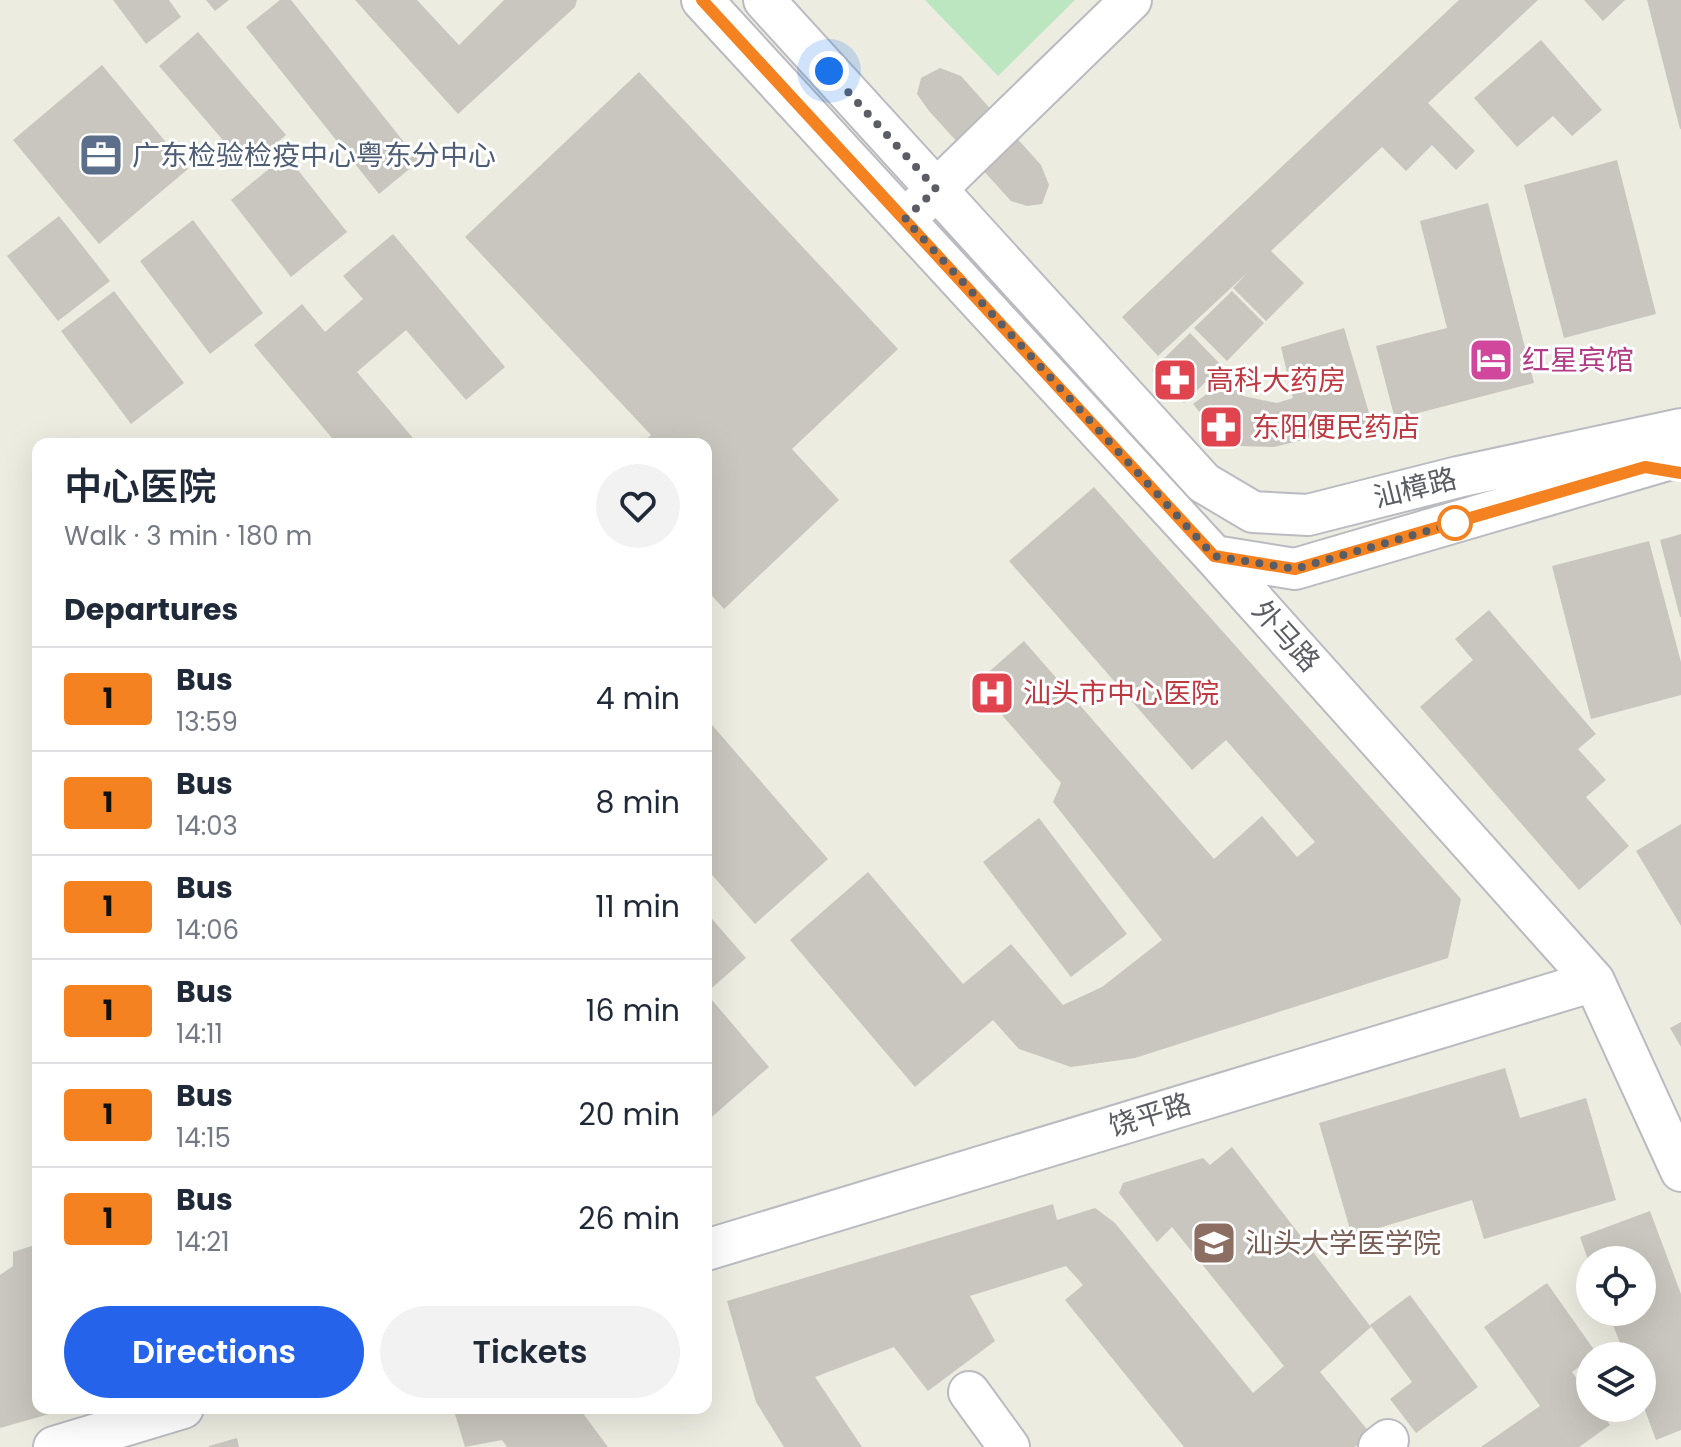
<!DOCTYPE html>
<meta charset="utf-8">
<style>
:root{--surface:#fff;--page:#f2f2f3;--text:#1f2937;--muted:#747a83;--line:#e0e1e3;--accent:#2563eb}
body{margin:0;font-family:Poppins,"Noto Sans SC",sans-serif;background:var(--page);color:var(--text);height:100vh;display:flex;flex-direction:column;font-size:30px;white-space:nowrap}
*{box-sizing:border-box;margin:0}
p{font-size:26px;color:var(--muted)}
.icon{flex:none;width:44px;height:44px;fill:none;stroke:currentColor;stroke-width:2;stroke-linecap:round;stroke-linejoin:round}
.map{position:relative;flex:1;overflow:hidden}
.panel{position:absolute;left:32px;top:438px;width:680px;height:976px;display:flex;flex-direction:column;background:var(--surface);border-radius:16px;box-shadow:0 8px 32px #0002}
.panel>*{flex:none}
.badge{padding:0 16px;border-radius:6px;font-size:28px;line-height:52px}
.fabs{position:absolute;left:1576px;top:1246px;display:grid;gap:16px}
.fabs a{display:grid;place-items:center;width:80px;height:80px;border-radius:50%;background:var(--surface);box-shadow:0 8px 32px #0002;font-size:40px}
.you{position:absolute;width:40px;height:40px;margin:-20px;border:6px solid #fff;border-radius:50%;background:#1a73e8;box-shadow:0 0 0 12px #1a73e833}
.map>.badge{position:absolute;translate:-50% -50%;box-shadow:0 0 0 4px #fff}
h2{padding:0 32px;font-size:30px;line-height:72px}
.round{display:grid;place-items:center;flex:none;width:84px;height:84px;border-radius:42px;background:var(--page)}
.overview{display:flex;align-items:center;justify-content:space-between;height:136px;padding:0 32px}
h1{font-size:38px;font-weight:600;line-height:60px}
.button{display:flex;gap:16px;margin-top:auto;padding:16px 32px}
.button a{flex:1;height:92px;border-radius:48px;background:var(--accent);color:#fff;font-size:32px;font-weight:600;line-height:92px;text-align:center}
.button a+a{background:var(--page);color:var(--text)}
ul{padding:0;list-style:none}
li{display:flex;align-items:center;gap:24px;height:104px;padding:0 32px;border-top:2px solid var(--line)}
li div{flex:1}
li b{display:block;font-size:30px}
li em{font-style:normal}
li .badge{min-width:88px;font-weight:700;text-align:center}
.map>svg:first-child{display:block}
.pitch{fill:#bce6c0}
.building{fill:#c8c6be}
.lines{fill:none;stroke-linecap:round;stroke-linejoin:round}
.minor-casing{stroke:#b9bbc1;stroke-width:44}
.minor{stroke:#fff;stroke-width:40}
.line-casing{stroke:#fff;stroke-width:18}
.line{stroke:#f58220;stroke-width:12}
.walk{stroke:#5a5d63;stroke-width:8;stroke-dasharray:0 14.4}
.stop-dot{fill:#fff;stroke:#f58220;stroke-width:4}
.labels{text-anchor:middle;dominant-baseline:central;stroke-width:6;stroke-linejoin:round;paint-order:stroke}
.service-label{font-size:28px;fill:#4e5e75;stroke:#fff;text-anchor:start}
.hotel-label{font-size:28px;fill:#b23c85;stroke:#fff;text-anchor:start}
.health-label{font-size:28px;fill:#be3a42;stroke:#fff;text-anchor:start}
.street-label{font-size:28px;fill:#5a5d63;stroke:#fff}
.education-label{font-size:28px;fill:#785e54;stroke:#fff;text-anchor:start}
</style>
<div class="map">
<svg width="1681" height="1447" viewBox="0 0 1681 1447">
<rect width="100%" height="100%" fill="#edece1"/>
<path class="pitch" d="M925,0h150l-77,76z"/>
<path class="building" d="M113,0h56l12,17 -35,27z
M206,0h23l-14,11z
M280,0h11l128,161 -40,33 -133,-167z
M355,0h62l42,45 45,-45h73l-2,7 -117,107z
M1459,0h79l-110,103 47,48 -19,19 -24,-25 -26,26 -24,-24 -111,104 33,32 -38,38 -33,-33 15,-16 -90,84 -36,-39z
M1584,0h41l-22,21z
M1647,0h34v129h-1z
M198,32l88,103 -39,33 -88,-102z
M1541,40l61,70 -30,26 -19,-20 -36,31 -43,-49z
M102,65l86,104 -89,75 -86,-104z
M940,68l21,8 80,89 8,20 -7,19 -15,2 -16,-5 -82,-90 -12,-17 4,-16z
M639,72l259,277 -106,100 47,51 -115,109 -18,-20v-145h-65l10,-9 -186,-198z
M286,155l61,77 -56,45 -60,-77z
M1617,160l39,154 -92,24 -40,-153z
M1488,203l46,180 -139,36 -19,-73 71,-18 -27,-107z
M59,216l51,65 -52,40 -51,-65z
M193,220l70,93 -53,41 -70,-93z
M393,234l112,133 -39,33 -60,-70 -49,42 61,72h-81l-83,-99 48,-41 23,28 38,-33 -20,-23z
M114,291l70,92 -53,41 -70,-93z
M1232,291l32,32 -37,38 -33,-33z
M1344,328l28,95 -98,24 -33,-1 -22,-10 -26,-32 38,-28 12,20 34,7 16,-5 -12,-51z
M1190,333l32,33 -38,37 -32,-33z
M1094,487l367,412 -13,59 -313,100 -64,9 -52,-18 -26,-29 -78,67 -125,-147 78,-68 95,112 48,-40 52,61 39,-18 60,-47 -109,-138 8,-19 -86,-99 49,-43 190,218 48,-43 35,41 18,-15 -89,-102 -34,30 -183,-209z
M1681,534v83h-1l-20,-77z
M1649,541l32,121v33l-90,24 -39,-153z
M1489,610l107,124 -18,15 28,31 -20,17 43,49 -50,44 -159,-183 53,-47 -18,-21z
M706,718l122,141 -73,65 -49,-56z
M1039,818l88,116 -56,43 -88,-115z
M1681,824v102l-45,-75z
M706,912l40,46 -40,35z
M706,993l63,74 -63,55z
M1681,1022v25l-11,-19z
M1505,1068l15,50 66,-20 30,102 -132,39 -12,-39 -120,36 -33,-113z
M1232,1147l139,180 -51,45 50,61 -15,14h-171l-119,-147 18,-15 -17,-19 -96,30 25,45 -67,50 -34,-44 -79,30 47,70h-78l-28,-45 -29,-101 326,-97 4,16 38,-12 20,15 138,170 31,-27 -112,-139 -15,15 -38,-49 4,-10 80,-25 7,7z
M1650,1211l31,83v136l-25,10 -14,-38v-46h-17l-17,-44h34v-52h-54l-8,-23z
M38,1244v164l29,1 -67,19v-153l13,-9v-14z
M1547,1283l50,71 -7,2v3l-18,13 18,25v11h8l12,17 -31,22h-98l59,-41 -56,-79z
M1410,1295l68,92 -62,46 -26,-34 22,-17 -42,-57z
M475,1408h104l29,39h-101l-5,-7 -37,7 -10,-33z
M237,1438l2,9h-30v-1z"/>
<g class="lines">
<g class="minor-casing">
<path id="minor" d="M702,0l512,556 380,425 87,190
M764,0l440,483 49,29 55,3 150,-38 223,-48
M917,208l214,-208
M1214,556l81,13 386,-113
M706,1250l888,-269
M969,1392l40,55
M54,1447l129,-39
M1379,1447l9,-7"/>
</g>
<use href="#minor" class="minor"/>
</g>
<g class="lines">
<g class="line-casing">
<path id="line" d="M702,0l512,556 81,13 350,-102 36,6"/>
</g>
<use href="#line" class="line"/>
<path class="walk" d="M829,71l107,118 -31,30 309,337 81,13 160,-46"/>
</g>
<defs>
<g id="office-square" transform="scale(2.3)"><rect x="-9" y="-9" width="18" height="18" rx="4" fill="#5c6f8a" stroke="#fff"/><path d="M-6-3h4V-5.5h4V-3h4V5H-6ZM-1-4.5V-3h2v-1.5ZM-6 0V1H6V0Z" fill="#fff"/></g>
<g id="hotel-square" transform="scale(2.3)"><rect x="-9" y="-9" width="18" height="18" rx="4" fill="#d1479c" stroke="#fff"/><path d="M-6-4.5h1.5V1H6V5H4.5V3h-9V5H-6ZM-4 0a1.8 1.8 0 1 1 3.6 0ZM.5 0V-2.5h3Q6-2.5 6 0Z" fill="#fff"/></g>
<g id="pharmacy-square" transform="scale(2.3)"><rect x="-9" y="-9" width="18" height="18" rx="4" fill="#e0444e" stroke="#fff"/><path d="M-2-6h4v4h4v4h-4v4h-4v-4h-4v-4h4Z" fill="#fff"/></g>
<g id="hospital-square" transform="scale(2.3)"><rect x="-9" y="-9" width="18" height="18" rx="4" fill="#e0444e" stroke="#fff"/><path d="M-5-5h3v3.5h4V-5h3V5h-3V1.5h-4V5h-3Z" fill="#fff"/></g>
<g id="university-square" transform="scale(2.3)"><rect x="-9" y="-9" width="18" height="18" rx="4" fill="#8d6e63" stroke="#fff"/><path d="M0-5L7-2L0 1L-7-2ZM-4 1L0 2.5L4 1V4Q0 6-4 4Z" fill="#fff"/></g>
</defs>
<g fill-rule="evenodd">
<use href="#office-square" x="101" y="155"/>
<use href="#hotel-square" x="1491" y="360"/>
<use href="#pharmacy-square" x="1175" y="380"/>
<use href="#pharmacy-square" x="1221" y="427"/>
<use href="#hospital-square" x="992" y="693"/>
<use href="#university-square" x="1214" y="1243"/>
</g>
<circle class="stop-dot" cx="1455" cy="523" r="16"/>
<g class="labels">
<g class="service-label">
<text x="132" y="155">广东检验检疫中心粤东分中心</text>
</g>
<g class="hotel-label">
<text x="1522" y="360">红星宾馆</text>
</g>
<g class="health-label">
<text x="1206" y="380">高科大药房</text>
<text x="1252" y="427">东阳便民药店</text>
<text x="1023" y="693">汕头市中心医院</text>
</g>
<g class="street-label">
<text transform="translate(1415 488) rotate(-14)">汕樟路</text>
<text transform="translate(1286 636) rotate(48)">外马路</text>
<text transform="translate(1150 1115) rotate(-17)">饶平路</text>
</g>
<g class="education-label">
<text x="1245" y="1243">汕头大学医学院</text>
</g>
</g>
</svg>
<div class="fabs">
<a><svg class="icon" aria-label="locate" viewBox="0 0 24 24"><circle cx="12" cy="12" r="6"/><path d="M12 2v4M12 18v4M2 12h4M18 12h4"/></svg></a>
<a><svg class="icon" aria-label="layers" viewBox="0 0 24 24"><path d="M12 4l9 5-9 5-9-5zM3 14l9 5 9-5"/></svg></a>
</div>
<div class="you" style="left:829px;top:71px"></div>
<section class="panel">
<div class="overview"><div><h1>中心医院</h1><p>Walk · 3 min · 180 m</p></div><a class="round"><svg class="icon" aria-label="heart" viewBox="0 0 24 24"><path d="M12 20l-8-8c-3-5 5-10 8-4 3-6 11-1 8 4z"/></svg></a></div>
<h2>Departures</h2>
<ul>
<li><span class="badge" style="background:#f58220;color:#111">1</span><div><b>Bus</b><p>13:59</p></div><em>4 min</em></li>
<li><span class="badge" style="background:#f58220;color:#111">1</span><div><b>Bus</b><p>14:03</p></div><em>8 min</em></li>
<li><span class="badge" style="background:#f58220;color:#111">1</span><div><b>Bus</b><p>14:06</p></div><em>11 min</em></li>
<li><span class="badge" style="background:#f58220;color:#111">1</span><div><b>Bus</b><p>14:11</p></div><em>16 min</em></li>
<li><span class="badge" style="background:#f58220;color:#111">1</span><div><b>Bus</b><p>14:15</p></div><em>20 min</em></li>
<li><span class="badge" style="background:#f58220;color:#111">1</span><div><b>Bus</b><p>14:21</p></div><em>26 min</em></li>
</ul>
<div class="button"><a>Directions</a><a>Tickets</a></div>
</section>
</div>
